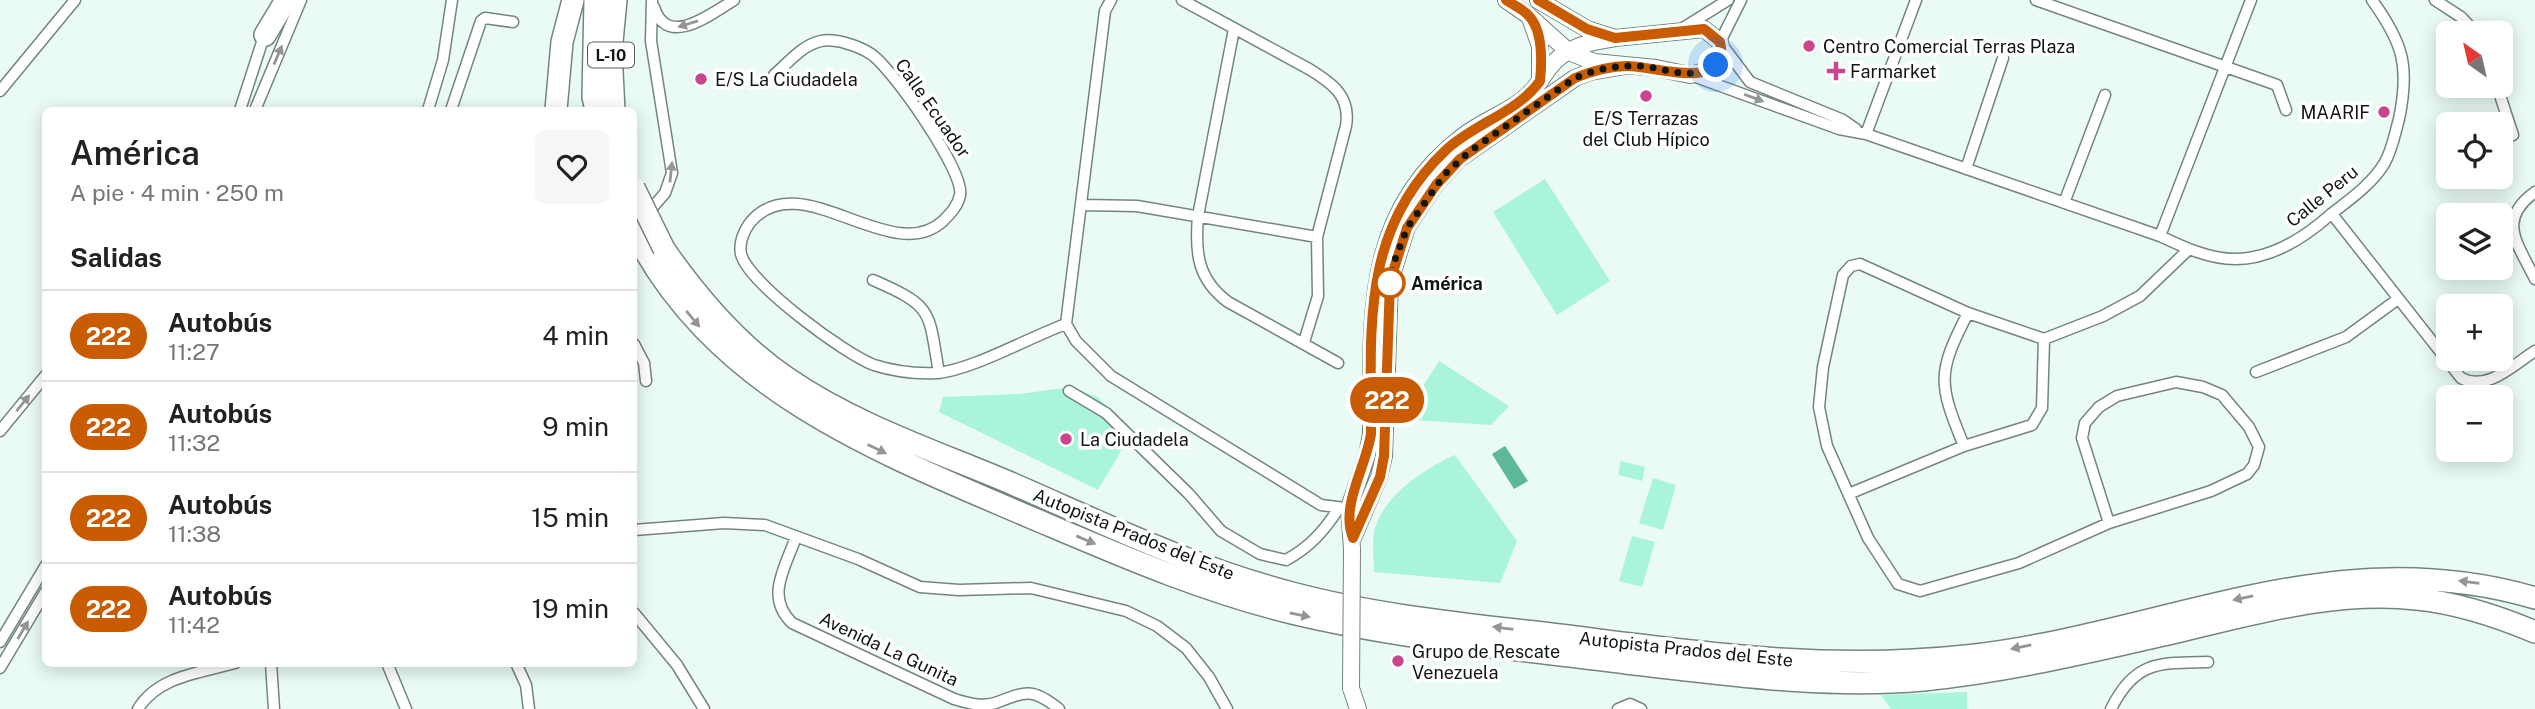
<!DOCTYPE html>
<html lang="es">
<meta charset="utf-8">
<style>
:root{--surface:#fff;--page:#f6f6f6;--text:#222;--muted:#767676;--line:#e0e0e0}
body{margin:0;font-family:"Public Sans",sans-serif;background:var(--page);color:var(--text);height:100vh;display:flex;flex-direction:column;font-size:26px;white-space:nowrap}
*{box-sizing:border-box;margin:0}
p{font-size:23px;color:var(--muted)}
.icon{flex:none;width:38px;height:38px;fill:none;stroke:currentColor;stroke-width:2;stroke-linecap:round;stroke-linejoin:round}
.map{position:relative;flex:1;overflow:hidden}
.drawer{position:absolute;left:42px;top:107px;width:595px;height:560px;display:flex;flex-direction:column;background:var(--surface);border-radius:10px;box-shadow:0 4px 18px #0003}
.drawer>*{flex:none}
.badge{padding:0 14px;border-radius:23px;font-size:24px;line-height:46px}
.needle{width:46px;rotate:326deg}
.controls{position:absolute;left:2436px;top:21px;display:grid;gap:14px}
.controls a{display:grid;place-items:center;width:77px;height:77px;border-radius:10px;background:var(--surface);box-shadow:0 4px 18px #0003;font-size:35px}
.you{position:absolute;width:35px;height:35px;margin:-18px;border:5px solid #fff;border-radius:50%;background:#1a73e8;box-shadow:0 0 0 10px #1a73e833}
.map>.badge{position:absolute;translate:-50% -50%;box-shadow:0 0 0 4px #fff}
h2{padding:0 28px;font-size:26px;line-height:63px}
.round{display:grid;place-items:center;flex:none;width:74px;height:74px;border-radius:10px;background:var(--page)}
.overview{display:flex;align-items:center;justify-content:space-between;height:119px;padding:0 28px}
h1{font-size:33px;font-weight:600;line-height:52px}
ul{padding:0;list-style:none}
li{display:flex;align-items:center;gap:21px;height:91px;padding:0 28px;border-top:2px solid var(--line)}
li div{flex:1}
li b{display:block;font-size:26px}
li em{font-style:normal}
li .badge{min-width:77px;font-weight:700;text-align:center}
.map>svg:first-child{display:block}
.green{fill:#a9f4da}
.water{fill:#5cb79b}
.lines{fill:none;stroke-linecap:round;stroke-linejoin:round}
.street-casing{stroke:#74857e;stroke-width:13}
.secondary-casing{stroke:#74857e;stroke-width:18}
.highway-casing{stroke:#74857e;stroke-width:24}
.street{stroke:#fff;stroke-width:10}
.secondary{stroke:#fff;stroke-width:16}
.highway{stroke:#fff;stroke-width:21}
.secondary-bridge-casing{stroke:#74857e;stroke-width:18;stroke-linecap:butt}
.highway-bridge-casing{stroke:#74857e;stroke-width:24;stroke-linecap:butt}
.secondary-bridge{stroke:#fff;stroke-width:16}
.highway-bridge{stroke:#fff;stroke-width:21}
.oneway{fill:#939695}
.line-casing{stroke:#fff;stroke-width:16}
.line{stroke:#c95b00;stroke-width:10}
.walk{stroke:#0f1613;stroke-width:7;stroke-dasharray:0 12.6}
.poi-dot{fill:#c9468c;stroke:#fff;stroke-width:2.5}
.stop-dot{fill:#fff;stroke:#c95b00;stroke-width:3.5}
.labels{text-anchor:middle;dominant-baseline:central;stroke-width:7;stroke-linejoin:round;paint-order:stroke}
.shield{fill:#fff;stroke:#575c5a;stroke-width:2}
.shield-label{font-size:16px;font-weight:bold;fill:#0f1613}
.poi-label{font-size:18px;fill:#0f1613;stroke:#fff;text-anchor:start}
.street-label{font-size:18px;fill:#0f1613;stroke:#fff}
.stop-label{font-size:18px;font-weight:bold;fill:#0f1613;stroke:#fff;text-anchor:start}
</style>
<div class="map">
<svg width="2535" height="709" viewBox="0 0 2535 709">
<rect width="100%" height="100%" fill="#e9fbf4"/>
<path class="green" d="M1545,179l65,102 -53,34 -64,-103z
M1439,361l70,45 -18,19 -78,-5 -2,-15z
M1072,387l27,11 32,36 -33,56 -159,-78 4,-15 76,-3z
M1455,455l62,86 -17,42 -126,-11c0,-12 -2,-26 0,-39 6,-35 51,-65 81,-78z
M1621,461l24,6 -3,14 -24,-6z
M1653,478l23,7 -13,45 -24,-7z
M1632,536l23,6 -13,45 -23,-6z
M1967,692v17h-76l-10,-14z"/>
<path class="water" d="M1505,446l23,35 -14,8 -22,-35z"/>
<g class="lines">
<g class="street-casing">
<path id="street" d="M1111,0l-6,11 -39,313 10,17 35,35 210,129 32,4
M1182,0l127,69c23,14 42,27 37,57l-29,111 1,59 -14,46
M1741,0l-21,42 30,40 93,38 13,9
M2036,0l241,85 9,25
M2435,0l26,17 15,16
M654,7c13,42 57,7 80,-7
M1683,28l45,-28
M1234,29l-36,187c-3,36 -1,63 30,86l110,61
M774,75c14,-12 28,-30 47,-34 14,-3 38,5 50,13 21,14 94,118 89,141 -2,11 -10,19 -17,26 -52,48 -145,-60 -194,3 -6,9 -10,20 -8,30 7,29 105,101 133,111 19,6 43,9 63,8 35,-3 93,-36 129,-49
M1693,76l146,53 27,5 294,102c23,11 49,23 75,23 37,0 69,-21 95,-44 19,-15 41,-30 54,-51 8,-13 11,-31 15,-45 11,-53 4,-76 -27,-119
M2497,86l16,49
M0,91l75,-91
M240,110l25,-77
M255,110l46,-110
M428,110l15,-50 9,-60
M451,110l30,-89 4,-3 28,4
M1866,134l50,-134
M1966,169l37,-111
M2535,192c-39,28 -17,52 0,87
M2064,203l41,-108
M1083,205l54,1 180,31
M2332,214l129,164c26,14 52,-13 74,-27
M646,215l19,-22 7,-20 -21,-132 1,-41
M2160,236l91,-236
M873,280c62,27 55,31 66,93
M634,344l10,19 2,18
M2256,372l90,-35 52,-38
M1069,391l37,22 83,81 32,37 39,23 26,6c24,-13 38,-29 53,-52
M0,431l46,-56
M1964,446c-26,-63 -27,-73 4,-133
M1851,493l113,-47 68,-21 10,-17 2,-69
M2109,523l-27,-85 3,-15 14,-16 18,-11 59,-14 27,5 19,8 27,32 10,20 -5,18 -7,9 -36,17 -102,32 -90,40 -99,28 -22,-7 -30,-46 -41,-92 -8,-39 4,-40 20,-92 8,-9 9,-2 108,49 76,26 59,-23 37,-20 48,-46
M634,530l90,-7 41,2 93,34 62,28 39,3 72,-2 95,23 31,15 29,22 23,29 18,32
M796,537c-11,31 -31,60 -4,86l162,76c14,4 29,9 44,3 28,-11 35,-14 61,7
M634,613l43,52 27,44
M0,642l46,-77
M271,663l3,46
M387,663l19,46
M516,663l10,22 3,24
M0,668l46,-77
M138,709c20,-33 62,-36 97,-46
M1618,709l12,-5 11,5
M2111,709c24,-49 49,-46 97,-47"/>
</g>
<g class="secondary-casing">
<path id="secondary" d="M1506,0l23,16 40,36 25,10 62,6 34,7 19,-5 12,-16 -1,-12 -16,-13 -89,9 -28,-9 -49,-29
M1530,18l10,28v35
M1353,538l26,-61 5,-21 6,-175 17,-54 28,-42 24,-26 116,-81 15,-6 35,-6
M1352,549l-3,-41 18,-53 4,-21c1,-114 -10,-220 92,-298 18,-14 41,-22 59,-36 12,-8 19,-21 27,-32 17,-22 41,-26 66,-30
M1351,688l7,21"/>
</g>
<g class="highway-casing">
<path id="highway" d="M595,0l-2,97 3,13
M265,35l21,-35
M556,110l6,-68 11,-42
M614,110l-3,-58 5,-52
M634,231c82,160 242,220 398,287 85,36 169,73 260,95 109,26 223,36 334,50 99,11 197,26 297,17 89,-9 175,-30 262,-50 76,-18 153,-40 232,-31 41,4 80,17 118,33
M664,249c34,49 73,95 123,129 68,47 151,74 226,106 92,40 182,84 279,109 90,24 184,32 276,43 136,17 259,35 398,20 197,-21 366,-118 569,-58"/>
</g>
<use href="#street" class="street"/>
<use href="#secondary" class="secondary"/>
<use href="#highway" class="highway"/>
<g class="secondary-bridge-casing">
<path id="secondary-bridge" d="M1351,688l1,-139"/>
</g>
<g class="highway-bridge-casing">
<path id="highway-bridge" d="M634,188l30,61"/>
</g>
<use href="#secondary-bridge" class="secondary-bridge"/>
<use href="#highway-bridge" class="highway-bridge"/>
</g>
<defs><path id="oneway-solid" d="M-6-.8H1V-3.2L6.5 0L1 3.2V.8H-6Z" transform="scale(1.75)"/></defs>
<g class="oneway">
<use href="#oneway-solid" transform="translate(688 24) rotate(163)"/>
<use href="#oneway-solid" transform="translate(278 55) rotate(-67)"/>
<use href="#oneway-solid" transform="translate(1754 98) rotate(21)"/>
<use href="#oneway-solid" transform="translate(671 172) rotate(-84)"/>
<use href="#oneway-solid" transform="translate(693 319) rotate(50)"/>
<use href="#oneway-solid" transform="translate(23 403) rotate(-51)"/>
<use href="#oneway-solid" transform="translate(877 449) rotate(26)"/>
<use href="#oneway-solid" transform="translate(1086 540) rotate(23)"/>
<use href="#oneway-solid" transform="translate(2469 582) rotate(-173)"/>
<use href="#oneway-solid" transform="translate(2243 598) rotate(168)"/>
<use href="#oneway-solid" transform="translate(1300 615) rotate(12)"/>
<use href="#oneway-solid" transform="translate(1503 628) rotate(-173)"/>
<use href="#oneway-solid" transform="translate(23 630) rotate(-59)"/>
<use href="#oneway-solid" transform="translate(2021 647) rotate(169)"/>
</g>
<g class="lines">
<g class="line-casing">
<path id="line" d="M1506,0c7,5 17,9 23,16 14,15 13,45 11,65 -23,32 -65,42 -94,69 -85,80 -75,177 -75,284 -5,33 -31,72 -18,104l27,-61 4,-21 6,-175 17,-53 29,-43 24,-26 115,-81c17,-7 35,-12 53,-12 25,0 104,27 92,-24l-16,-13 -89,9 -28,-9 -49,-29"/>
</g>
<use href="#line" class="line"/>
<path class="walk" d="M1390,283l3,-18 14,-37 38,-54 24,-22 106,-74c21,-9 43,-13 65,-12 26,2 53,16 76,-1"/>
</g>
<g class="poi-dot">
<circle cx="1809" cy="46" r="7"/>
<path d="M1832.5 60.5h7v7h7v7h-7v7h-7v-7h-7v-7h7z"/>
<circle cx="701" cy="79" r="7"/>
<circle cx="1646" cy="96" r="7"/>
<circle cx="2384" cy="112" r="7"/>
<circle cx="1066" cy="439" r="7"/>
<circle cx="1398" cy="661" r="7"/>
</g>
<circle class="stop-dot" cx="1390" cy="283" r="14"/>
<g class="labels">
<rect class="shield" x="588" y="42.5" width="46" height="25" rx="5"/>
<g class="shield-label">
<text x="611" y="55">L-10</text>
</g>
<g class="poi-label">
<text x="1823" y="46">Centro Comercial Terras Plaza</text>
<text x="1850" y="71">Farmarket</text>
<text x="715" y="79">E/S La Ciudadela</text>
<text x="2370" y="112" text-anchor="end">MAARIF</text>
<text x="1646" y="118" text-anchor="middle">E/S Terrazas<tspan x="1646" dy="21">del Club Hípico</tspan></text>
<text x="1080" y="439">La Ciudadela</text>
<text x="1412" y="651">Grupo de Rescate<tspan x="1412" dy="21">Venezuela</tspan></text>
</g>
<g class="street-label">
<text transform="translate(933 108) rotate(55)">Calle Ecuador</text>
<text transform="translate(2322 196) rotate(-39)">Calle Peru</text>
<text transform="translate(1134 534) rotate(22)">Autopista Prados del Este</text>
<text transform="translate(889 649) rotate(25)">Avenida La Gunita</text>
<text transform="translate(1686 649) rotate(6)">Autopista Prados del Este</text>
</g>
<g class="stop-label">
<text x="1411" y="283">América</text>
</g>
</g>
</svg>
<div class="controls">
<a><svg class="needle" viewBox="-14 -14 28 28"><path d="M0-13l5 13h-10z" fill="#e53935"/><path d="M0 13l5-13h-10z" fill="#767676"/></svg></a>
<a><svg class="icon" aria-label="locate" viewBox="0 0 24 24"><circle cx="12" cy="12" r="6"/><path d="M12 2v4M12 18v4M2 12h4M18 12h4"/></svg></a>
<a><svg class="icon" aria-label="layers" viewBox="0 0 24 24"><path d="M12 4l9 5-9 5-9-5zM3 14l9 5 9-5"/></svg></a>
<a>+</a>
<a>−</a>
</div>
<div class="you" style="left:1716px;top:65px"></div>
<b class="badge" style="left:1387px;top:400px;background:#c95b00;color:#fff">222</b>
<section class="drawer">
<div class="overview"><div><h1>América</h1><p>A pie · 4 min · 250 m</p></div><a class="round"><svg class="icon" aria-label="heart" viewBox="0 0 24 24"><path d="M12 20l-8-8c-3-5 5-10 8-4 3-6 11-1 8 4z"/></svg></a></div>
<h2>Salidas</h2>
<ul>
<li><span class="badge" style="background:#c95b00;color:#fff">222</span><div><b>Autobús</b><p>11:27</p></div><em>4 min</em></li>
<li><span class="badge" style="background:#c95b00;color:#fff">222</span><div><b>Autobús</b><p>11:32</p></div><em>9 min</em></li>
<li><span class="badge" style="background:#c95b00;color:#fff">222</span><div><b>Autobús</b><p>11:38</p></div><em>15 min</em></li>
<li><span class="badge" style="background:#c95b00;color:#fff">222</span><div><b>Autobús</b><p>11:42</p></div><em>19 min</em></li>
</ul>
</section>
</div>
